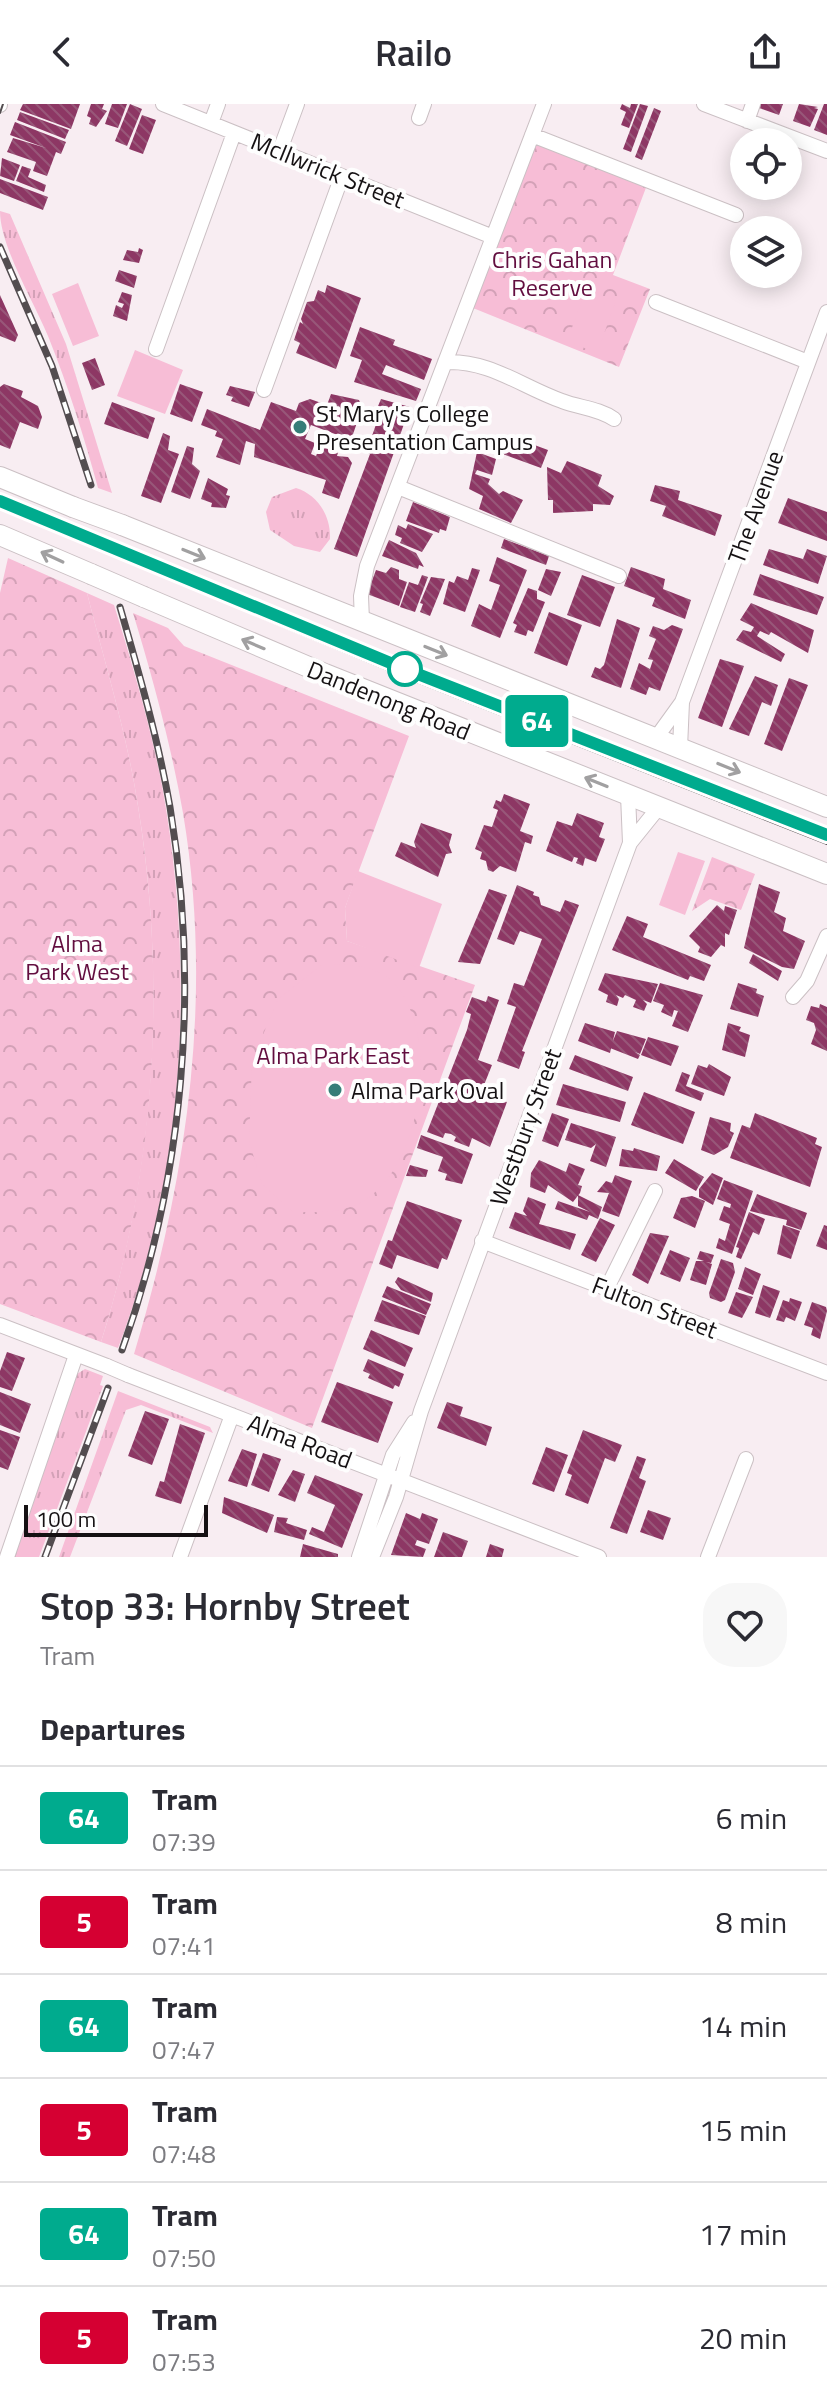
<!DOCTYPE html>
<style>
:root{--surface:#fff;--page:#f7f7f7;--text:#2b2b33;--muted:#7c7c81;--line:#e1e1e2}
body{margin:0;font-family:"Titillium Web",sans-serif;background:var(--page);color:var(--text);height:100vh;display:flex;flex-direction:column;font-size:30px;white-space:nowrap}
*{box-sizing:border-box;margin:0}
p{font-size:26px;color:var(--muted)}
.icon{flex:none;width:44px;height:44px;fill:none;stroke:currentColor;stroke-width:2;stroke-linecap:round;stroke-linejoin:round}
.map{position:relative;height:1453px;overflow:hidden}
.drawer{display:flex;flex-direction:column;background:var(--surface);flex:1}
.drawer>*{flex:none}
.badge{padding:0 16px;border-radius:6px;font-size:28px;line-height:52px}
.fabs{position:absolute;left:730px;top:24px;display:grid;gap:16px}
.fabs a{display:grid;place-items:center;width:72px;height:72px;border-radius:50%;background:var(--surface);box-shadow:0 4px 20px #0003;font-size:40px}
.scale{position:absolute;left:24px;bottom:20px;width:184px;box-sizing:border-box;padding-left:8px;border:4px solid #151113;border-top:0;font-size:22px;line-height:28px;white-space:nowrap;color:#151113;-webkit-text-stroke:6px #fefefe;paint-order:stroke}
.map>.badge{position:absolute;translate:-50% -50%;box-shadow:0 0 0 4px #fff}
h2{padding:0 40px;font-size:30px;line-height:72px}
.round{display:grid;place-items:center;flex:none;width:84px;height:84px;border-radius:32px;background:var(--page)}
.headline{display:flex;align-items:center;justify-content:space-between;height:136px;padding:0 40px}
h1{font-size:38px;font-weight:600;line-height:60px}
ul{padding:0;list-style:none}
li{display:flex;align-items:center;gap:24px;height:104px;padding:0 40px;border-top:2px solid var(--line)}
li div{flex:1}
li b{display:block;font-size:30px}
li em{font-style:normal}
li .badge{min-width:88px;font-weight:700;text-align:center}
header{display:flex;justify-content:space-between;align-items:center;height:104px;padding:0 40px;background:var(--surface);font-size:36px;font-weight:600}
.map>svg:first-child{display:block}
.grass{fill:url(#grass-tufts)}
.forest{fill:url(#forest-crowns)}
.pitch{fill:#f7bdd6}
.building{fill:url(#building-back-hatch)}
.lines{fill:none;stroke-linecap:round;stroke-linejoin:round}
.minor-casing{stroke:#cbc0c4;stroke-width:16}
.highway-casing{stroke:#cbc0c4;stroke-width:22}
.minor{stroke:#fff;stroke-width:14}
.highway{stroke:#fff;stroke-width:20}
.tram{stroke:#534d50;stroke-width:2}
.rail-casing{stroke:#534d50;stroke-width:7}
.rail{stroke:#fefefe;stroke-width:4;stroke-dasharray:12;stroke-linecap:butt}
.minor-bridge-casing{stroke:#cbc0c4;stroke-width:16;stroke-linecap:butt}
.highway-bridge-casing{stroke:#cbc0c4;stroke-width:22;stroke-linecap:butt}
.minor-bridge{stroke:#fff;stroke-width:14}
.highway-bridge{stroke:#fff;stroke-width:20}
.oneway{stroke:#a1a0a1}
.line-casing{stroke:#fff;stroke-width:18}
.line{stroke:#00ab8e;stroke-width:12}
.poi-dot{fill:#367d78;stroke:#fefefe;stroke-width:3}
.stop-dot{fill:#fff;stroke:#00ab8e;stroke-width:4}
.labels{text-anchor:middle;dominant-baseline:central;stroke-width:8;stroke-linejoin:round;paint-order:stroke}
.street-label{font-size:24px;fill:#151113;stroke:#fefefe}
.park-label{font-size:24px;fill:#620d3f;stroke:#fefefe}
.poi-label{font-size:24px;fill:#151113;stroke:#fefefe;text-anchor:start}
</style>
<header><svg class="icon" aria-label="back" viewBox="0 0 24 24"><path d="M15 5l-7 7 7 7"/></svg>Railo<svg class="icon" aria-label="share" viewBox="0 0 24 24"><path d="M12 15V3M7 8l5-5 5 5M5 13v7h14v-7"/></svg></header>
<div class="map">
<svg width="827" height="1453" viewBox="0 0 827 1453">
<defs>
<pattern id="grass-tufts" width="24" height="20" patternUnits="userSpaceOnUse" patternTransform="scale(2)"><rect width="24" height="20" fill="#f7bdd6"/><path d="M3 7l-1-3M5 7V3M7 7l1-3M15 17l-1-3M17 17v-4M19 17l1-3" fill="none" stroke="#d3a1b7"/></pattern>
<pattern id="forest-crowns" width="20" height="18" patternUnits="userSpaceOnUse" patternTransform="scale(2)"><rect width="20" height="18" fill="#f7bdd6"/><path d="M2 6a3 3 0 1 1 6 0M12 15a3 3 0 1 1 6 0" fill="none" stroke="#d3a1b7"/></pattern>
<pattern id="building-back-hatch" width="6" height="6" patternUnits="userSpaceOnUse" patternTransform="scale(2)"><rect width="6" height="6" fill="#8d3764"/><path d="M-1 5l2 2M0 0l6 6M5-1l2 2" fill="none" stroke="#985779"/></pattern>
</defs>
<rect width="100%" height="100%" fill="#f8edf2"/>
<path class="grass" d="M0,107l10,3 56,130 46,149 -14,-5c-14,-52 -30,-102 -50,-152 -15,-36 -48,-90 -48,-125z
M296,384c22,7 35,28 34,51l-10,13 -26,-6 -24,-16 -4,-18 6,-15z
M87,489l27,12c18,58 35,116 47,175 35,187 25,390 -43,568l-17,-6c54,-171 66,-360 37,-536 -11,-72 -33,-142 -51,-213z
M85,1265l18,7 -3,9 3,1 -64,171h-25l63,-183z
M118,1287l92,36 3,6 -72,-28 -15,5 -56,147h-11z"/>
<path class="forest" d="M537,38l110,43 -34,90 37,14 -31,78 -146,-59z
M8,454l79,35c18,71 40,141 51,213 29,179 18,363 -37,536l-101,-38v-711z
M133,509l35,15 16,18 225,90 -64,172 2,33 128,44 -163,443 -178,-74c53,-176 80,-357 49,-541 -12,-68 -30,-134 -50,-200z
M712,753l43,17 -14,36 -31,-11 -18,12z"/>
<path class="pitch" d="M78,179l21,53 -26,10 -21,-52z
M586,186l30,11 -19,52 -30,-12z
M135,246l48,20 -18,44 -48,-18z
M678,748l27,9 -20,54 -26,-10z
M358,767l84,33 -23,64 -72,-27 -2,-33z
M323,860c23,0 53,1 70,18 48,50 30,181 -28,218 -22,14 -47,12 -72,12l-31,-28 -13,-43 3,-80 26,-62z"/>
<path class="building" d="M23,0h57l-9,25 -51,-19z
M91,0h13l-2,5 5,2 -11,16 -7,-3 2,-6 -4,-2z
M112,0h15l-9,24 -13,-4z
M130,0l12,5 -15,37 -12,-5z
M622,0l8,4 1,-4h7l-9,24 -8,-3 5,-13 -6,-3z
M640,0l8,2 -17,46 -8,-3z
M760,0h23l-4,11 -20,-7z
M799,0l19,3 -4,1 4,1 -8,18 -17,-6z
M824,0h3v31l-13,-5z
M654,4l7,3 -19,49 -7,-3z
M20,8l49,18 -4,9 -48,-19z
M142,11l14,5 -13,34 -14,-5z
M15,18l51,20 -5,12 -5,-2 -9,24 -14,-5 3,-9 -29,-10 6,-14 33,10 -36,-13z
M2,54l18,7 -6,16 -14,-5z
M22,62l9,3 -3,8 18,8 -2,7 -28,-11z
M0,75l48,18 -5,13 -43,-17z
M139,144l4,2 -4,13 -16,-3 4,-10 11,2z
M119,166l18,6 -3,12 -19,-7z
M327,181l34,13 -25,71 -40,-16 4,-10 -6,-3 6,-18 3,2 -2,-5 6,-17 7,-1 4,-11 7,3z
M122,188l10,3 -5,26 -14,-5 3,-11 6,3 2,-4 -6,-2z
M0,191l18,40 -3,7 -15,-6z
M360,223l35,13 -2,5 39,14 -8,21 -38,-15 -4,9 39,15 -5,12 -62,-19 8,-22 -12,-4z
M95,254l10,27 -13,5 -10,-27z
M4,280l19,7 -2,6 17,9 4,11 -4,12 -18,-7 -10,27 -10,-4v-58z
M180,280l23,8 -11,30 -22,-8z
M230,282l25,6 -6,15 -18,-6 2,-4 -7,-2z
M331,290l28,6 3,8 -11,32 -40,-15 -6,14 10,4 -4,11 5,2 4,-10 18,7 -1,3 11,1 4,6 -13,36 -17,-6 4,-13 -72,-23 1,-13 -9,-3 -6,24 -24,-8 7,-18 -8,-3 2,-5 -16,-6 6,-16 53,21 11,-28 25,9 3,-8 11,-4 17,6z
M381,295l29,8 -53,150 -23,-8 36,-95 -4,-1 14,-40 -4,-2z
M112,298l43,16 -7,21 -44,-15z
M163,329l7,3 -2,14 11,4 -18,49 -20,-7z
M507,331l41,15 -7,18 -41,-15z
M187,342l7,2 -2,16 8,7 -10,28 -19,-7z
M477,348l19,7 -4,16 -15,-5 -2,4 15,5 -2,5 11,10 4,-3 20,9 -12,23 -32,-14 4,-13 -14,-7z
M567,357l35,14 -4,11 16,10 -4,9 -17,-1v7l-40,2v-13h-5l-1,-33 14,6z
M208,374l20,11 -2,6 4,1 -4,12 -15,-1 1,-4 -11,-4z
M655,381l25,6 -2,9 44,15 -7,21 -53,-20 4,-10 -16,-5z
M788,394l39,14v29l-49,-18z
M413,398l37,15 -4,14 -6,-2 -1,4 -33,-12z
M408,420l25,10 -11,18 -22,-9 2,-5 -7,-3 3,-10 8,4z
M504,435l45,17 -3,9 -45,-17z
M389,436l27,13 8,14 -5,-2 -1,4 -36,-13z
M769,445l34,10 4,-10 20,7 -9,28 -55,-19z
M497,453l30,13 -27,68 -29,-12 8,-22 12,6 9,-25 -11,-4z
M391,463l8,3v9l8,3 -8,24 -32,-12 9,-24 10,3z
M631,463l34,12 -2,10 28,11 -6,19 -33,-13 3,-8 -31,-12z
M472,464l8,2 -15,42 -22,-8 6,-23 5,2 3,-7 11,4z
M546,465l15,3 -10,24 -13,-6z
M760,470l64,23 -7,18 -64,-20z
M422,471l6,2 -13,35 -15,-5 9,-25 9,3z
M582,471l33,12 -15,40 -33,-12z
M431,473l14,2 -15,37 -10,-4 3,-8 -3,-1z
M528,484l9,3v8l8,3 -12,30 -5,-2 -2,6 -12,-4 3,-7 -4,-2z
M751,499l63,27 -6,23 -37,-21 -2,3 -9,-4 -3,5 28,18 -4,8 -45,-22 7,-10 8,2 3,-5 -14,-7z
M549,508l33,13 -15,41 -33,-13z
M617,515l23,9 -19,60 -30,-11 4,-10 5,2 4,-4z
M672,521l11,4 -23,62 -11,-4 -3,8 -16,-6 9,-26 11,6 3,-9 -5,-1 8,-20 -7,-3 4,-10 11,4z
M720,555l24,7 -22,61 -24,-9z
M755,572l23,9 -7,21 -9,-4 -13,34 -20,-7z
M789,574l19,7 -26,66 -18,-7z
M504,690l26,10 -10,27 13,5 -2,8 -6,-2 -9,30 -16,-6 -7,6 -5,-2 -2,-9 -6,-2 2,-7 -7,-3 9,-24 8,2 6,-17 -5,-2 3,-8 5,2z
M577,709l27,10 -5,14 6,2 -9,23 -11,-4 -2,8 -7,-3 2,-5 -4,-1 -2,5 -26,-11 11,-30 15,5z
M421,719l31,11 -3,11 3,8 -6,1 -8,23 -43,-21 6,-14 15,6 -2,-6z
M759,780l21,8 -6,20 12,6 -3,13 22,10 -11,28 -12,-2 -38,-19z
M517,781l17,7 -1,3 6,2 2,8 19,7 5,-12 14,5 -57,146 3,1 -6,17 -22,-8 19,-54 -9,-3 7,-21 10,3 18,-47 -22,-8 -6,14 -17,-6z
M489,785l18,6 -27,69 -22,-2z
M717,801l7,6 1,-5 12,4 -8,25 -4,-2v14l-4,-2 -10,12 -13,-5 2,-5 -11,-11z
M627,812l21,8 -5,13 68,28 -7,16 -14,-5 -2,4 -76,-30z
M753,850l29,17 -4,10 -29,-18z
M605,869l53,11 -7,19 -8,-3 4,4 -3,7 -11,-4 3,-7 -11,-5 -2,3 -7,-3 3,4 -2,7 -11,-4 2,-7 -10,-5z
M660,879l43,12 -15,37 -16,-6 6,-15 -4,-1 -2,7 -11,-5 3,-7 -11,-4z
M738,879l19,6 -1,4 8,3 -6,21 -28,-8z
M488,892l11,4 -21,60 14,5 -12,30 27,7 -17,45 -18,-9 -3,9 -15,-6 2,-4 -5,-3 -6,-1 -2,5 -16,-6 40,-102 4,-16 -5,-2 6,-15 14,5z
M820,900l7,3v44l-16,-7 5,-14 -2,-7 -8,-3 5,-14 8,2z
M585,919l30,9 -5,21 -32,-12z
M728,919l13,4 -2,4 11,4 -5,22 -23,-7z
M617,927l29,8 -6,15 -5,-2 5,3 -2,4 -28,-11z
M648,933l31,9 -8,20 -30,-11z
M575,951l58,22 -5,14 -59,-22z
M709,960l22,13 -7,19 -33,-12 7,-19 9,3z
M682,968l8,3 -4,11 18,7 -3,8 -26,-10z
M563,980l63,18 -6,20 -64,-17z
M644,988l51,20 -12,32 -52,-19z
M552,1009l17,6 -11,28 -16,-6z
M755,1009l62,25 -2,6 7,3 -12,40 -80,-29 12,-33 8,3z
M710,1013l21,6 -1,8 4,2 -6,14 -14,8 -13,-5z
M571,1019l45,14 -10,30 -16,-6 6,-17 -5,4 -26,-8z
M421,1031l52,19 -11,30 -17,-4 2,-6 -9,-3 5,-14 -26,-9z
M634,1044l26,8 -3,15 -38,-5 3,-17 11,2z
M674,1055l30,18 -8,14 -31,-18z
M539,1056l27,12 3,-9 16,6 -7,16 4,1 -2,7 -7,9 -25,-17 -3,8 -15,-6 1,-14z
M410,1061l18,5 -2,7 -20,-1z
M712,1069l11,5 -10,27 -14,-8v-8z
M615,1071l17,6 -13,36 -17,-6 7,-18 -12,-1 9,-11 6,2z
M724,1076l29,11 -21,63 -16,-6 3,-10 6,3 5,-17 -11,-4 5,-14 6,2 1,-4 -14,-5z
M757,1090l50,19 -6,17 -15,-5 1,-5 -37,-9z
M578,1091l24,12 -4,12 -9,-4 -2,5 -32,-11 3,-8 32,11 -12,-6z
M692,1092l13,5 -10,27 -22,-10 8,-20z
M528,1093l18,7 -7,20 37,10 -6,16 -61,-22 6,-16 12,4 -4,-5z
M407,1097l55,19 -15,40 -5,-2 -4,11 -41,-14 -5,14 -13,-5 9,-24 4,1z
M749,1108l16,7 -6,16 -6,-3 -12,27 -5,-2 3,-9 -3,-1z
M600,1114l15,7 -19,37 -15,-7z
M783,1121l17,6 -9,28 -14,-5z
M824,1121l3,1v24l-11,-4z
M650,1129l19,3 -21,48 -16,-9z
M670,1146l20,8 -10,24 -20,-8z
M700,1147l14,4 -3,8 -5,-1 6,2 -6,21 -16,-5 6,-19h8l-7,-2z
M721,1155l12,4 2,9 -10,28 -4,2 -11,-4 -1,-5z
M745,1163l16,7 -8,21 -15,-6z
M398,1173l35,16 -2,9 -30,-12 -6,-8z
M763,1181l17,6 -10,27 -15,-5z
M387,1182l44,18 -5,11 -44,-18z
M736,1188l17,5 -11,21 -14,-5z
M790,1194l12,4 -7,19 -9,-4 -2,5 -8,-2 7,-20 6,2z
M382,1196l44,16 -7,19 -45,-14z
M812,1198l14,5 1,4 -7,28 -9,-4 2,-7 -9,-3z
M371,1226l42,18 -8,19 -42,-18z
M7,1248l18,6 -13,33 -12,-4v-16z
M368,1255l36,15 -5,13 -4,-2 -2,4 -25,-11 2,-4 -7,-3z
M337,1278l56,20 -15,41 -57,-21z
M0,1288l31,12 -11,29 -20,-8z
M447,1298l16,5 -3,9 32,11 -6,19 -49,-18z
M145,1307l24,8 -17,46 -24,-9z
M180,1320l25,9 -24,71 -26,-8 5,-15 4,1z
M0,1326l20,7 -12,33 -8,-3z
M583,1326l39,15 -7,17 -10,-4 -17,46 -23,-9 7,-20 -5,-2z
M546,1343l22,8 -14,37 -22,-8z
M242,1345l15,5 -10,33 -19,-6z
M263,1349l18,6 -12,33 -18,-7z
M637,1352l9,3 -7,19 7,3 -19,53 -17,-6z
M293,1366l12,4 -10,28 -17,-7z
M315,1371l48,19 -21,54 -33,-14 3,-7 12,5 11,-27 -28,-12z
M224,1393l50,18 -7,18 -45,-20z
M648,1406l23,8 -8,22 -23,-8z
M406,1409l14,6 2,-6 16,6 -9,25 -12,-4 -2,5 11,4 -3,8 -32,-2z
M277,1413l11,1 -2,5 21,7 -3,10 -30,-8z
M443,1428l25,9 -6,16h-28z
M303,1440l35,10v3h-38z
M490,1440l14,5 -2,8h-16z"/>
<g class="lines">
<g class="minor-casing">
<path id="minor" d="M163,0l330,133
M704,0l123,47
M0,1v-1
M419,14l5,-14
M747,17l6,-17
M211,19l7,-19
M532,31l204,80
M280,46l17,-46
M656,198l152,60
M156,245l78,-216
M445,258c45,-2 77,25 117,39 18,7 36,7 52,18
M264,286l78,-214
M398,383l221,89
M362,517l-1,-25 6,-30 177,-462
M656,634l26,-36
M680,644l2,-46 145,-390
M630,739l29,-36
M793,893l14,-16 20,-45
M482,1137l345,132
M607,1184l48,-97
M0,1221l107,41
M128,1271l471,182
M7,1453l69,-202
M180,1453l52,-142
M359,1453l34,-102 21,-33
M372,1453l24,-60 25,-86 209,-568 -2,-48
M708,1453l38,-98"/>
</g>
<g class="highway-casing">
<path id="highway" d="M0,373l73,30
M122,421l705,282
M0,431l91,39
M144,493l181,77 502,200"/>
</g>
<use href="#minor" class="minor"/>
<use href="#highway" class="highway"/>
<path class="tram" d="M0,9l3,-9
M0,404l402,168 425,168"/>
<g class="rail-casing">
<path id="rail" d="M0,143l52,119 39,119
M120,503c19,66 38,132 50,200 30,181 14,370 -48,543
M45,1453l63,-169"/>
</g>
<use href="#rail" class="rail"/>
<g class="minor-bridge-casing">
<path id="minor-bridge" d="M107,1262l21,9"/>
</g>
<g class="highway-bridge-casing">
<path id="highway-bridge" d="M73,403l49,18
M91,470l53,23"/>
</g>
<use href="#minor-bridge" class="minor-bridge"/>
<use href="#highway-bridge" class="highway-bridge"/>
</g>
<defs><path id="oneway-shaft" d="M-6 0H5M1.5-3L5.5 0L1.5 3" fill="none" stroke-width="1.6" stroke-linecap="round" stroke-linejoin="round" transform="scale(2)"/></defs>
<g class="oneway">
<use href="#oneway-shaft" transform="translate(194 450) rotate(22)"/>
<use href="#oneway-shaft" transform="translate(52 453) rotate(-155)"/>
<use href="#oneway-shaft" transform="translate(253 540) rotate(-157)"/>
<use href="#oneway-shaft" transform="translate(436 547) rotate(22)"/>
<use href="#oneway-shaft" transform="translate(729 664) rotate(22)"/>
<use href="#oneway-shaft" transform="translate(596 678) rotate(-158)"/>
</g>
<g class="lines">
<g class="line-casing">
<path id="line" d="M0,397l405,168 422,166"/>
</g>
<use href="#line" class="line"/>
</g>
<g class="poi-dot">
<circle cx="300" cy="323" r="8"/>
<circle cx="335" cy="986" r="8"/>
</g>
<circle class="stop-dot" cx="405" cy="565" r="16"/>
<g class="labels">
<g class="street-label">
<text transform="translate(328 66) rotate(22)">McIlwrick Street</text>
<text transform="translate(755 403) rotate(-70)">The Avenue</text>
<text transform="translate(389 596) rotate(22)">Dandenong Road</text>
<text transform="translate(525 1023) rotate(-70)">Westbury Street</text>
<text transform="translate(655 1203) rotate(21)">Fulton Street</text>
<text transform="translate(300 1337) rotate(21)">Alma Road</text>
</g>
<g class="park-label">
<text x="552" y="155">Chris Gahan<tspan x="552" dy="28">Reserve</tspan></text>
<text x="77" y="839">Alma<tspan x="77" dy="28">Park West</tspan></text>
<text x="333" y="951">Alma Park East</text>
</g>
<g class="poi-label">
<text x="316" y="309">St Mary's College<tspan x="316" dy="28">Presentation Campus</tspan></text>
<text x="351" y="986">Alma Park Oval</text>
</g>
</g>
</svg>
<div class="fabs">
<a><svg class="icon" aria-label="locate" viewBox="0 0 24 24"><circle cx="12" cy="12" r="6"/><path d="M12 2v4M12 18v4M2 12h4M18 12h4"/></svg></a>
<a><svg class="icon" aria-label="layers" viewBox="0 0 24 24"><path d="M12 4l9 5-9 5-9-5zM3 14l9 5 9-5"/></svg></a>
</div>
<div class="scale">100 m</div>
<b class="badge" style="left:537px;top:617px;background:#00ab8e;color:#fff">64</b>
</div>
<section class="drawer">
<div class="headline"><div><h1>Stop 33: Hornby Street</h1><p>Tram</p></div><a class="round"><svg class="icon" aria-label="heart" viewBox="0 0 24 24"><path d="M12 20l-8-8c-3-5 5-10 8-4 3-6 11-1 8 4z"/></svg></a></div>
<h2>Departures</h2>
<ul>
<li><span class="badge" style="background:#00ab8e;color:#fff">64</span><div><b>Tram</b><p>07:39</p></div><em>6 min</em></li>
<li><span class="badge" style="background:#d50032;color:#fff">5</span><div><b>Tram</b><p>07:41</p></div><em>8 min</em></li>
<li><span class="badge" style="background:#00ab8e;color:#fff">64</span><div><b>Tram</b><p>07:47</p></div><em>14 min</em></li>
<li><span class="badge" style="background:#d50032;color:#fff">5</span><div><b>Tram</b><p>07:48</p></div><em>15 min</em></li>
<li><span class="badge" style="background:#00ab8e;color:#fff">64</span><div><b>Tram</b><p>07:50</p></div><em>17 min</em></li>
<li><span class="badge" style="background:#d50032;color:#fff">5</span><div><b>Tram</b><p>07:53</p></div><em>20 min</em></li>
</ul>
</section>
